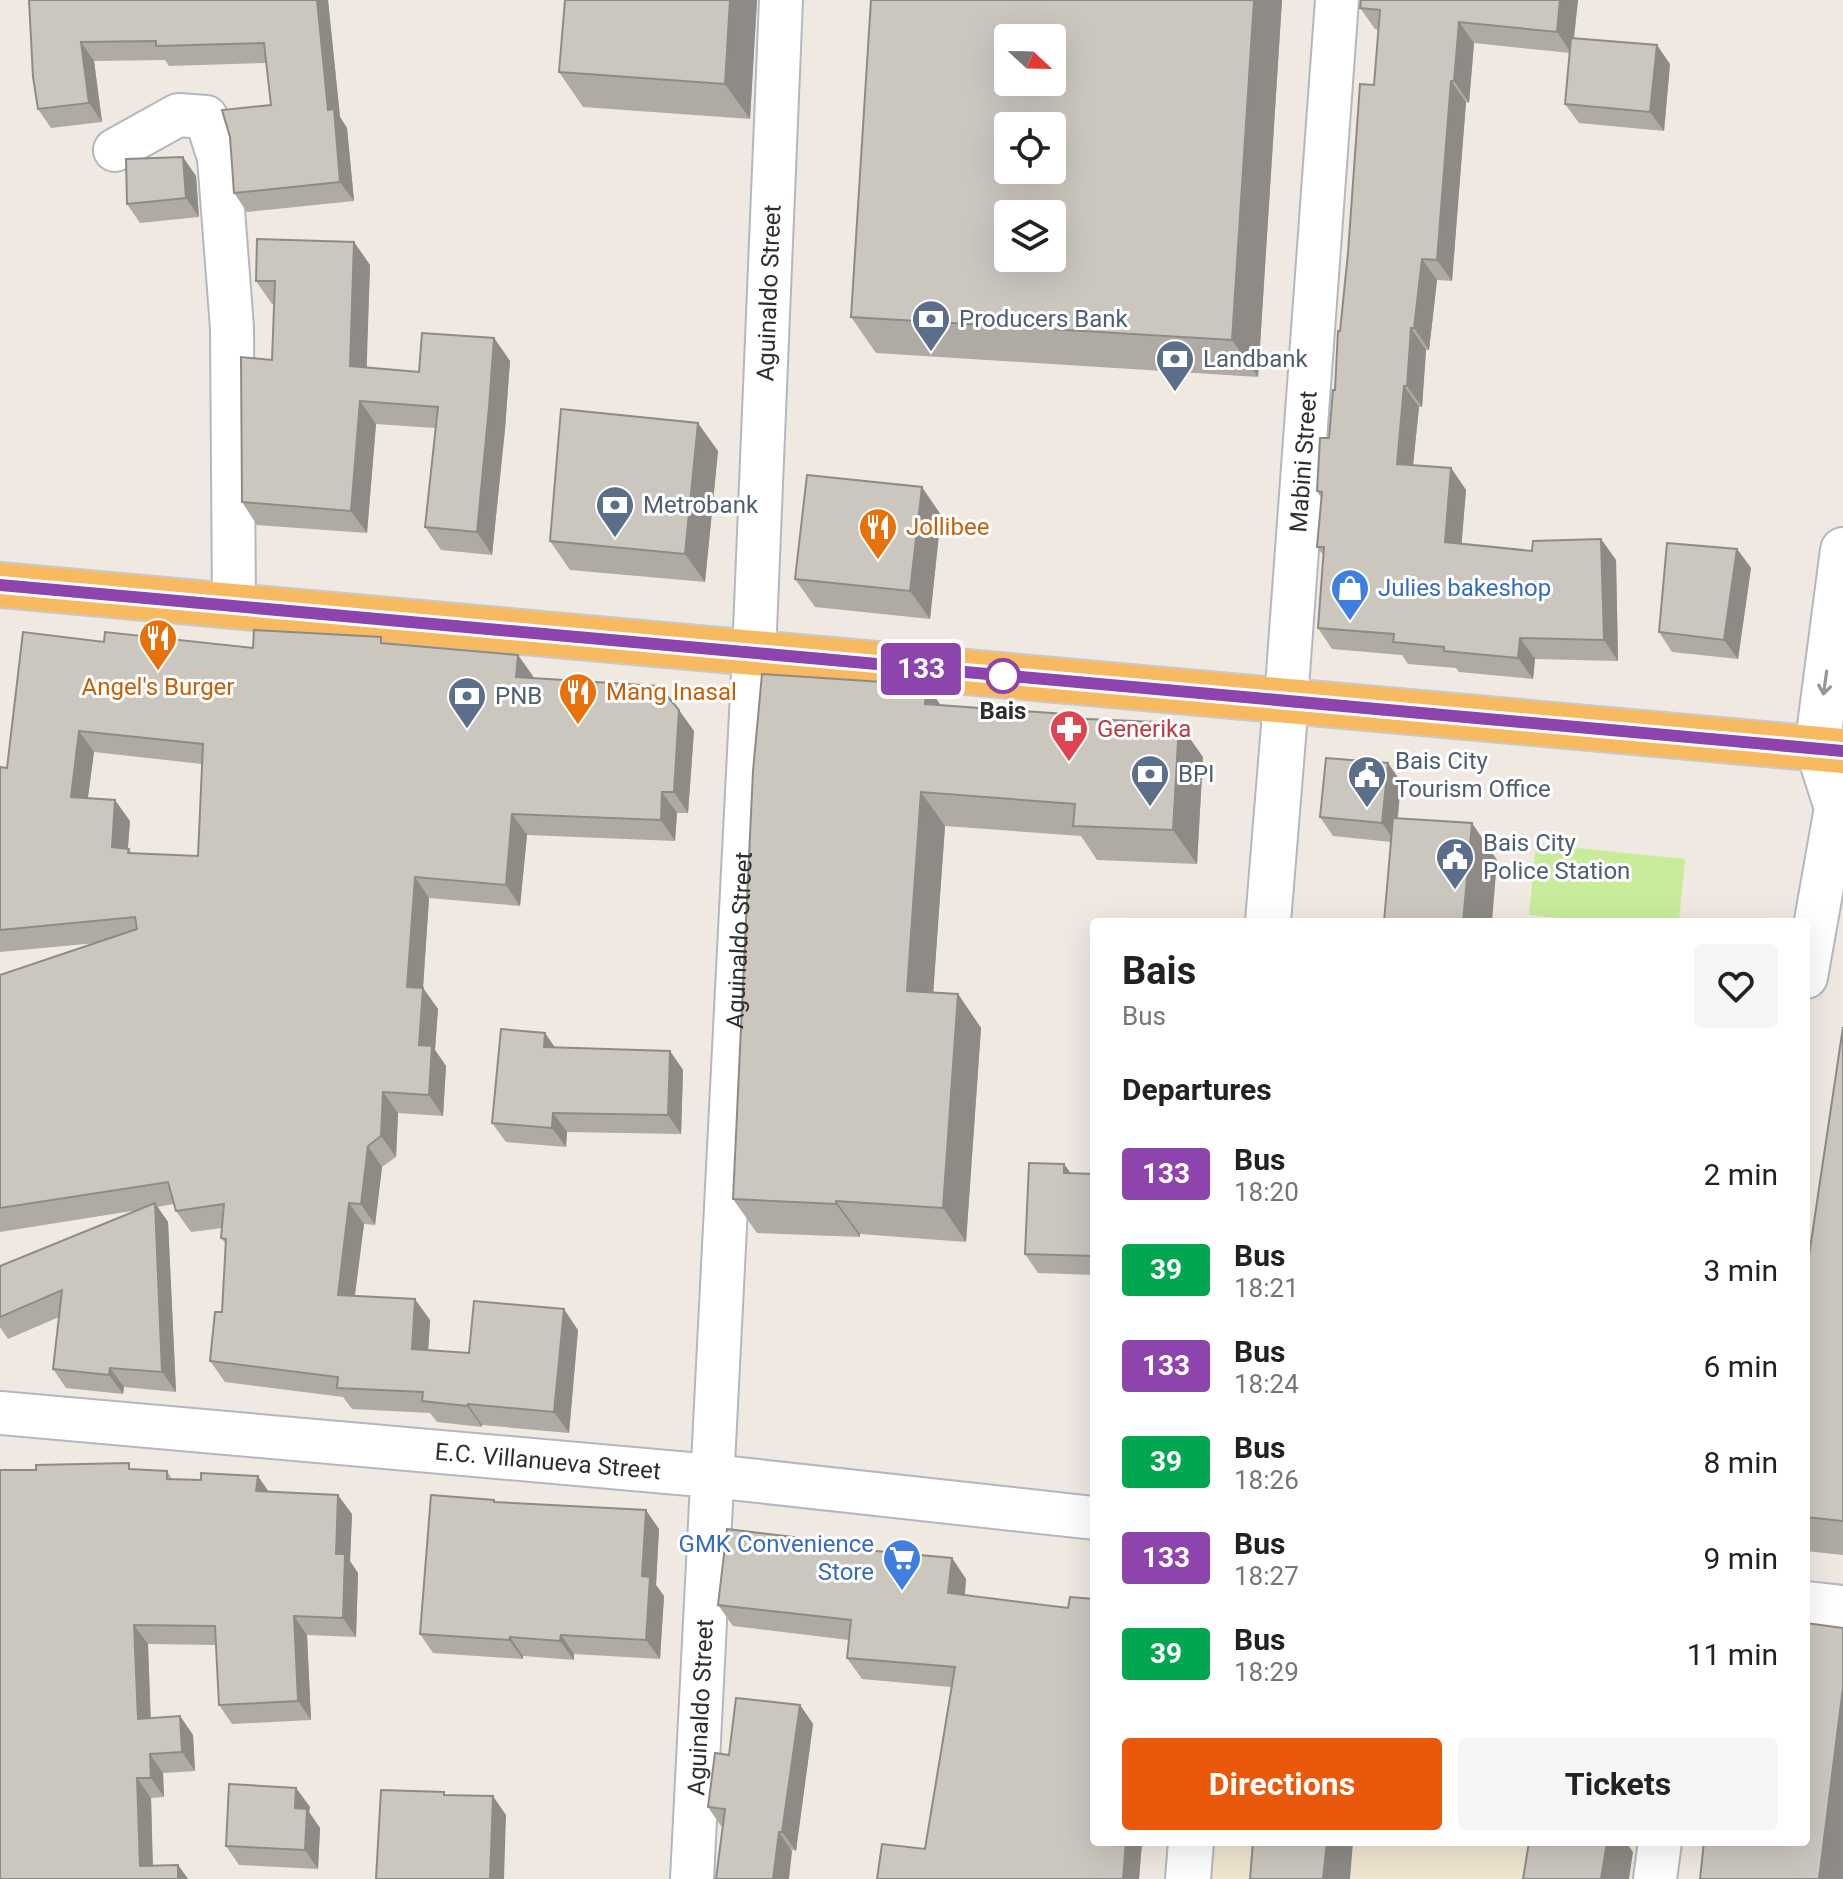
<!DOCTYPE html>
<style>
:root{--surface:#fff;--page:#f6f6f6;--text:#222;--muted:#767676;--accent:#ea580c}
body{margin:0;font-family:Roboto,sans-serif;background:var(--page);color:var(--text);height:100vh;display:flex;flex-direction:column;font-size:30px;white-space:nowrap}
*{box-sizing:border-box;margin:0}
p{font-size:26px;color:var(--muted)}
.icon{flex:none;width:44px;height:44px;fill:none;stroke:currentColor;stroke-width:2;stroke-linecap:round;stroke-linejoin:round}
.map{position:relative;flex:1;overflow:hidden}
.sheet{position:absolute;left:1090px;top:918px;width:720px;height:928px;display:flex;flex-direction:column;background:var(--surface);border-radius:8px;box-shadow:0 8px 32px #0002}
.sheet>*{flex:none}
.badge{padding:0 16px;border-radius:6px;font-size:28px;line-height:52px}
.needle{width:52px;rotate:112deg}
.fabs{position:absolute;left:994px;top:24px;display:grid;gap:16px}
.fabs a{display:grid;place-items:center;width:72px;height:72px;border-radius:8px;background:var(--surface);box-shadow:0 8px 32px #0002;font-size:40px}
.map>.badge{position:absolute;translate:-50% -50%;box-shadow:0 0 0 4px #fff}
h2{padding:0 32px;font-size:30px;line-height:72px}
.round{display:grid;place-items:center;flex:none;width:84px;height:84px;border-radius:8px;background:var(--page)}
.summary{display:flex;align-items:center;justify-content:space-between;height:136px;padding:0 32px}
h1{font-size:38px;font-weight:700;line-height:60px}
.action{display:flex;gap:16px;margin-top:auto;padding:16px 32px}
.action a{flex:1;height:92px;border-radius:8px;background:var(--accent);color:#fff;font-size:32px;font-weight:700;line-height:92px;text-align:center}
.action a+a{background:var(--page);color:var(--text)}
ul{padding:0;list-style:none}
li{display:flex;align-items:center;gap:24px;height:96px;padding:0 32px}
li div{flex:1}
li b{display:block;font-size:30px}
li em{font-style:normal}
li .badge{min-width:88px;font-weight:700;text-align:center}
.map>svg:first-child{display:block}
.education{fill:#f0e6d1}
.pitch{fill:#c9ec9a}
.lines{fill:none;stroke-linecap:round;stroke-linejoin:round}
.minor-casing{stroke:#b4b7c1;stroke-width:46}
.tertiary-casing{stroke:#b4b7c1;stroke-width:48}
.trunk-casing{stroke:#c9c9c9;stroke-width:48}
.minor{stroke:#fff;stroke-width:42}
.tertiary{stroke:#fff;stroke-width:44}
.trunk{stroke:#f8ba60;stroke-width:44}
.wall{fill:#afaba4;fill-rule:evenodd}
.shaded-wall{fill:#8e8b86}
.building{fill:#cbc7bf;stroke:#8e8b86;stroke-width:2;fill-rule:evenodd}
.oneway{stroke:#969696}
.line-casing{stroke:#fff;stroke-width:18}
.line{stroke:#8e44ad;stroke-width:12}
.stop-dot{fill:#fff;stroke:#8e44ad;stroke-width:4}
.labels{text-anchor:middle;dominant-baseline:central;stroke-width:6;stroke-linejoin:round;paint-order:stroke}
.street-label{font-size:24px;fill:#2e2e2e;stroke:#fff}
.service-label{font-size:24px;fill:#4e5e75;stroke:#fff;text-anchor:start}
.food-label{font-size:24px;fill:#c56008;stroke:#fff;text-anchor:start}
.shop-label{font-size:24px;fill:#366cbe;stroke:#fff;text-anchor:start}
.stop-label{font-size:24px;font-weight:bold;fill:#2e2e2e;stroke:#fff}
.health-label{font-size:24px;fill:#be3a42;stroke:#fff;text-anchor:start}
</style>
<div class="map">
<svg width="1843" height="1879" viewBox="0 0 1843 1879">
<rect width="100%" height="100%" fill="#efe9e1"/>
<path class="education" d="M1215,1842h428l-5,37h-426z"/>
<path class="pitch" d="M1536,844l149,15 -6,63h-82l-68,-7z"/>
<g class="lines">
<g class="minor-casing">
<g id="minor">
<path d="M115,150l63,-35 28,2 13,41 13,170 2,279"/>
<path id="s1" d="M1286,701l51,-701"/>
<path d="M1806,977l30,-169 -19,-59"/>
<path id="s2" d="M0,1413l712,63 382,42"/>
<path d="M1806,1603l37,4"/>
<path id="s3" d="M692,1879l62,-1225 27,-654"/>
<path d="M1655,1879l5,-37"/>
</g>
</g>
<g class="tertiary-casing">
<path id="tertiary" d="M1817,749l26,-199
M1268,922l18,-221
M1188,1879l3,-37"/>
</g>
<g class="trunk-casing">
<path id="trunk" d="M0,585l1843,166"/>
</g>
<use href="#minor" class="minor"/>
<use href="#tertiary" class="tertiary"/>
<use href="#trunk" class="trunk"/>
</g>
<path class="wall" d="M29,0h299l12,117 7,11 7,73 -107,11 -13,-19 37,-88 -5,-42 -97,3 -4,-6 -71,1 8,61 -51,6 -13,-19z
M757,0l-7,119 -167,-12 -24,-35z
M871,0h411l-24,377 -382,-24 -25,-36z
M1578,0l-4,38 96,26 -6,67 -85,-8 -14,-19 5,-51 -96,-10 -5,60 -3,-1 -14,179 -15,-1 -8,70h-3l-4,57h-3l-6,58 38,3 15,22 -5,54 71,7 69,-12 15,21 2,101 -83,-2 -2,20 -74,-7 -3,-4 -48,-4 -6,-9 -70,-6 -14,-21 6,-72 -7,-9 4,-49 -4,-7 12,-53 11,-107 34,-246 5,-55 -4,-1 -15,-21z
M196,176l3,41 -59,6 -13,-19z
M354,242l16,23 -4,103 53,4 75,-34 16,23 -5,68 -13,126 -51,-5 -16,-23 10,-99 -59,-4 -9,109 -110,-8 -15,-23 30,-142 2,-56h-2l-16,-23z
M718,451l-13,131 -135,-12 -20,-29z
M941,515l-11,104 -115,-12 -20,-28z
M1737,549l14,19 -13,91 -66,-7 -13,-20z
M104,642l149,6 133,-4 147,32v3l161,52 -6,82h-11l-2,28 -148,-6 -7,71 -91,-8 -6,90 15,21 -3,41 11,16 -3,50 -45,-3 -2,44 -14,10 -7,58 -11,-1 -9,72 75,24 -2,30 41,3 109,-23 -9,103 -87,-8v2l-45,-5 -7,-9 -78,-4 -9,-12 -118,-15 -15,-21 12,-49 4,-68 -5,-6 1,-10 -31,4 -15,-21 -2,-7 -17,3 11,15 8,170 -52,-5 -1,7 -57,-6 -13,-19 6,-52 -51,22 -8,-12v-61l138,-56 -138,22v-257l96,-32 -96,9v-185l7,1zM94,752l108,12 -4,92 -66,-3 -4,-4 2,-28 -42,-23z
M927,685l13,20 125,9 3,4 135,39 -6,107 -100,-4 -16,-24 -136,-10 -12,166 25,2 23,34 -15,214 -106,-8v3l-103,-4 -24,-34z
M1388,763l13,19 -3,36 99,42 -106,-18 -58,-6 -13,-19z
M1843,1027v528l-37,-4v-275z
M545,1033l10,15 115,3 13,19 -2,64 -114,-2 -1,15 -60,-5 -14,-19z
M1071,1173l23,1v101l-56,-2 -13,-19z
M134,1470l33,1 5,8 97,12 83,23 -2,47 8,12 -2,64 -49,-2 4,85 -79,4 -13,-19 -3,-60 -68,-1 3,74 29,-2 13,19 2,36 -32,2 1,24 -13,1 2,67h25l10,14h-188z
M494,1500l1,2 164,27 -3,56 8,11 -4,63 -86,-5v6l-51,-4v3l-90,-6 -13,-19z
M847,1548l105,10 14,21 -1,16 129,247h48l-3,37h-262l48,-30 26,-162 -89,-8 -15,-21 2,-18 -116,-14 -15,-21z
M800,1705l13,19 -17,127 -75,-25 -13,-19 21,-52z
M296,1788l14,19 -1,5 11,16 -2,41 -79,-4 -13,-19z"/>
<path class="shaded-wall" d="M317,0h11l12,117 7,11 7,73 -14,-19 -12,-72z
M730,0h27l-7,119 -25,-35z
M1254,0h28l-24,377 -26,-37z
M1560,0h18l-6,54 -15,-22z
M1459,22l15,21 -5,60 -15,-22z
M81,42l13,19 8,61 -13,-19z
M1657,45l13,19 -6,67 -14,-19z
M1451,81l15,21 -14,179 -15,-21z
M183,157l13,19 3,41 -13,-19z
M354,242l16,23 -4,124 -16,-23z
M1422,259l15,21 -8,70 -15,-22z
M1411,328l15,22 -4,57 -15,-21z
M494,338l16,23 -5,68 -13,126 -15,-23z
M1404,386l15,21 -8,78 -14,-21z
M360,401l16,23 -9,109 -16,-22z
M698,423l20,28 -13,131 -20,-28z
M1451,468l15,22 -6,74 -15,-22z
M922,487l19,28 -11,104 -20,-28z
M1601,539l15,21 2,101 -14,-21z
M1737,549l14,19 -13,91 -14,-19z
M1520,638l15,21 -2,20 -15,-21z
M518,655l15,21 -2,22 -15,-21z
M927,685l23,34 -25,-15z
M679,710l15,21 -6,82 -14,-21z
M1179,723l24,34 -6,107 -24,-34z
M79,731l15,21 -9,66 -14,-21z
M1388,763l13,19 -6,60 -13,-19z
M662,792l15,21 -2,28 -14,-21z
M921,792l24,34 -14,199 -24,-34z
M115,800l15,21 -4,47 -14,-21z
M512,814l15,21 -7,71 -14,-21z
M1472,823l25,37 -5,62h-29z
M415,877l14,21 -6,90 15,21 -3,41 11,16 -3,50 -14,-21 -22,-108z
M958,994l23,34 -15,214 -23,-34z
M545,1033l13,19 -14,-5z
M670,1051l13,19 -2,64 -13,-19z
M383,1092l15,21 -2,44 -15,-21z
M553,1113l14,19 -1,15 -14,-19z
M368,1146l14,21 -7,58 -14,-21z
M1064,1164l14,19 -14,-10z
M836,1201l24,33v3l-24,-33z
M155,1203l13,19 8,170 -14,-20z
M349,1203l15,21 -12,92 -14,-21z
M415,1299l15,21 -3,50 -15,-21z
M564,1309l14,21 -9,103 -15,-21z
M110,1368l14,19 -1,7 -14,-19z
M468,1404l14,21v2l-15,-21z
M258,1476l13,19 -15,-4z
M338,1495l14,19 -2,47 8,12 -2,64 -13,-19 -7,-64z
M646,1510l13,19 -3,56 8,11 -4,63 -14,-19 -4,-64z
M952,1558l14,21 -3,36 -15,-22z
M294,1616l13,19 4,85 -13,-19z
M134,1625l14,19 3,94 -13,-19z
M561,1635l13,19v6l-14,-19z
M510,1637l13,19v3l-14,-19z
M1843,1687v192h-24z
M800,1705l13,19 -17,127 -14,-19z
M180,1716l13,19 2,36 -13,-19z
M150,1754l13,19 1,24 -13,-19z
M137,1778l14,20 2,81 -13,-13z
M296,1788l14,19 -1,5 11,16 -2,41 -13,-19 -10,-42z
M493,1796l13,19 -2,64h-14z
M779,1832l13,19 -3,28h-16z
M1126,1842h16l-3,37h-16z
M1327,1842h26l-3,37h-27z
M1607,1842h19l7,10 -4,27h-28z
M178,1865l10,14h-10z"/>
<path class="building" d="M29,0h288l11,110 6,-1 6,73 -106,11 -4,-56 -8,-27 49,-5 -7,-62 -108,3v-5l-75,1 8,61 -51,6 -5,-32z
M565,0h165l-5,84 -166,-12z
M871,0h383l-22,340 -381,-23zM1008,38h44v44h-44zM1008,126h44v44h-44zM1008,214h44v44h-44z
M1361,0h199l-3,32 -98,-10 -5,59h-3l-14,179 -15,-1 -8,69h-3l-4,58h-3l-7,78 54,4 -6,74 87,9 1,-10 68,-2 3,101 -84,-2 -2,20 -74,-7v-4l-51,-5 1,-8 -76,-6 6,-81h-7l5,-55 -5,-1 3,-53h9l4,-48h2l3,-59h2l8,-78 12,-169 14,1 6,-75 -20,-2z
M1571,38l86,7 -7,67 -85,-8z
M183,157l3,41 -59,6 -1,-45z
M257,239l97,3 -4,124 69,6 3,-39 72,5 -5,69 -12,125 -52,-5 13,-120 -78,-6 -9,110 -109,-9 -1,-145 31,3 3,-79h-19z
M561,409l137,14 -13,131 -135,-13z
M807,475l115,12 -12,104 -115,-12z
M1667,543l70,6 -13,91 -65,-8z
M254,630l127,7v6l137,12 -2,22 143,9 20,24 -5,82h-12l-1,28 -149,-6 -6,71 -91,-8 -8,110 16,1 -4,57 13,1 -3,49 -46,-3 -2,44 -13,10 -7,58 -12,-1 -11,92 77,4 -3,50 57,4 5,-52 90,8 -10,103 -86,-8 -1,2 -45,-5 1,-9 -86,-4 1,-11 -128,-16 5,-49h7l4,-73 -5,-1 3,-34 -48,7 -8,-29 -168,26v-233l137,-46 -2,-12 -135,13v-163l7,1 16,-136 81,10 1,-10 148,16zM79,731l124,13 -5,112 -70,-3 1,-4 -17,-2 3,-47 -44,-3z
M762,674l165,11 -2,19 140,10v4l114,5 -6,107 -100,-4 2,-22 -154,-12 -14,199 51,3 -15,214 -107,-7v3l-103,-5 20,-428z
M1326,758l62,5 -6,60 -62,-6z
M1393,818l79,5 -9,99h-79z
M1843,1027v494l-37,-4v-241z
M501,1029l44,4 -1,14 126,4 -2,64 -115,-2 -1,15 -60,-5z
M1029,1163l35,1v9l30,1v82l-69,-2z
M155,1203l7,169 -52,-4 -1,7 -56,-6 9,-79 -62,27v-51z
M129,1463v6l38,2v8l34,1v-7l57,3 -2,15 82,4 -2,59h9l-2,64 -49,-2 4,85 -79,4 -4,-79 -81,-1 4,94 42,-3 2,36 -32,2 1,24h-14l3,88 38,-1v14h-178v-409h36v-5z
M431,1495l63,5v2l152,8 -4,66 8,1 -4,63 -85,-5 -1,6 -50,-4 -1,3 -89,-6z
M727,1529l116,14v5l109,10 -4,35 120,15 2,-11 24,2v243h32l-3,37h-246l5,-35 43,5 30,-182 -108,-9 4,-38 -133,-15z
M1806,1623l37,5v59l-24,192h-119l4,-37h102z
M736,1698l64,7 -18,127h-3l-6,47h-57l9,-70 -17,-2 7,-54 14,2z
M229,1784l67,4 -1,20 12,1 -2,41 -79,-4z
M381,1790l63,2v3l49,1 -3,83h-114z
M1253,1842h74l-4,37h-73z
M1529,1842h78l-6,37h-78z"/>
<defs><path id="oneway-shaft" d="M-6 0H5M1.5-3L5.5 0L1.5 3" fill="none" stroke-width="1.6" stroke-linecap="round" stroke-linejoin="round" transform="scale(2)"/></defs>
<use class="oneway" href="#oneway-shaft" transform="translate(1825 683) rotate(98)"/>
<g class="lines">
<g class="line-casing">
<path id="line" d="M0,585l1843,166"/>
</g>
<use href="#line" class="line"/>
</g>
<defs>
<g id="bank-pin" transform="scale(2)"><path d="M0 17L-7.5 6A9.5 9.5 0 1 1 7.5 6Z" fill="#5c6f8a" stroke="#fff"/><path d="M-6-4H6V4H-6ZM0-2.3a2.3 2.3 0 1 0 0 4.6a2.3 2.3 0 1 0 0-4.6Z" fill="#fff"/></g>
<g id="restaurant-pin" transform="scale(2)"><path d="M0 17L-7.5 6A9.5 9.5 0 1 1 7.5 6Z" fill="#e8710a" stroke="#fff"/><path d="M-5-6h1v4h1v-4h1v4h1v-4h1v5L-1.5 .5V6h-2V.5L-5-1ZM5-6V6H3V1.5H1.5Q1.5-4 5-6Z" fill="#fff"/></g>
<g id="shop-pin" transform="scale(2)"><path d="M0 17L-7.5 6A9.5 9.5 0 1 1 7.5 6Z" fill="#3f7fe0" stroke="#fff"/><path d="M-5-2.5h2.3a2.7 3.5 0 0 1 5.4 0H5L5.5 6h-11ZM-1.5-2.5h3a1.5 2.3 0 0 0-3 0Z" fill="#fff"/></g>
<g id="pharmacy-pin" transform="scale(2)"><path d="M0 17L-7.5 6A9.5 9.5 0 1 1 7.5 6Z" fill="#e0444e" stroke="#fff"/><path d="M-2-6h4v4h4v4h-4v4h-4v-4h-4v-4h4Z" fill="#fff"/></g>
<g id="civic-pin" transform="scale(2)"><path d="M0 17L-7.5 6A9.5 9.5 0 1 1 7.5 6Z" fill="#5c6f8a" stroke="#fff"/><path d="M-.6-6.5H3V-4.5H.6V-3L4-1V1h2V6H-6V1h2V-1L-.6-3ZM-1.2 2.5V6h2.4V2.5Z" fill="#fff"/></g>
<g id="supermarket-pin" transform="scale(2)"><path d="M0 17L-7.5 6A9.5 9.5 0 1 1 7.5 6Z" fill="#3f7fe0" stroke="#fff"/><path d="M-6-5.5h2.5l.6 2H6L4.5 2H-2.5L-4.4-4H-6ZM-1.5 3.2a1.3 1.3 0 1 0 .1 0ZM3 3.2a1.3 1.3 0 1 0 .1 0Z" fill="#fff"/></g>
</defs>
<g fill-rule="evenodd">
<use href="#bank-pin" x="931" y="319"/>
<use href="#bank-pin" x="1175" y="359"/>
<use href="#bank-pin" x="615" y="505"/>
<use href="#restaurant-pin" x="878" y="527"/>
<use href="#shop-pin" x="1350" y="588"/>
<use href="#restaurant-pin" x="158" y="638"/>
<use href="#restaurant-pin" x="578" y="692"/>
<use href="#bank-pin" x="467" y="696"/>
<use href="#pharmacy-pin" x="1069" y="729"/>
<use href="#bank-pin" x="1150" y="774"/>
<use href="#civic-pin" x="1367" y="775"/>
<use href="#civic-pin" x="1455" y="857"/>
<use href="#supermarket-pin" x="902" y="1558"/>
</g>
<circle class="stop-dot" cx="1003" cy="676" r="16"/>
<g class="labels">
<g class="street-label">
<text stroke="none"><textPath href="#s3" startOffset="1588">Aguinaldo Street</textPath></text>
<text stroke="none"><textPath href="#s1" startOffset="240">Mabini Street</textPath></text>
<text stroke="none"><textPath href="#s3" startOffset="940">Aguinaldo Street</textPath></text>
<text stroke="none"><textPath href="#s2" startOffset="550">E.C. Villanueva Street</textPath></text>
<text stroke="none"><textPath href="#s3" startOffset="172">Aguinaldo Street</textPath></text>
</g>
<g class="service-label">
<text x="959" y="319">Producers Bank</text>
<text x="1203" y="359">Landbank</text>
<text x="643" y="505">Metrobank</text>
<text x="495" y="696">PNB</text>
<text x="1395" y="761">Bais City<tspan x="1395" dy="28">Tourism Office</tspan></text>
<text x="1178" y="774">BPI</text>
<text x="1483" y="843">Bais City<tspan x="1483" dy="28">Police Station</tspan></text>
</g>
<g class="food-label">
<text x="906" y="527">Jollibee</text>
<text x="158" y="687" text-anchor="middle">Angel's Burger</text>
<text x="606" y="692">Mang Inasal</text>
</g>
<g class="shop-label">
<text x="1378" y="588">Julies bakeshop</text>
<text x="874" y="1544" text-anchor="end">GMK Convenience<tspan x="874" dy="28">Store</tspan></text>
</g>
<g class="stop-label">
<text x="1003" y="711">Bais</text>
</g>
<g class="health-label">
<text x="1097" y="729">Generika</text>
</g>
</g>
</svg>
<div class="fabs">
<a><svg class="needle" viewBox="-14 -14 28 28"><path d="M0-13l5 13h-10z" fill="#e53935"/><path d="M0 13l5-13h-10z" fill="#767676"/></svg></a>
<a><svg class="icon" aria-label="locate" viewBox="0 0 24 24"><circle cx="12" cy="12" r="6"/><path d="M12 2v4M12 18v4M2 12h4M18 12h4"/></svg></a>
<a><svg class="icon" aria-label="layers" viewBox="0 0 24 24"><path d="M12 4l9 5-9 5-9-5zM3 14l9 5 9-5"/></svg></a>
</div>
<b class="badge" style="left:921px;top:669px;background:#8e44ad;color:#fff">133</b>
<section class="sheet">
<div class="summary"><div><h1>Bais</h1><p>Bus</p></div><a class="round"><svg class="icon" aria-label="heart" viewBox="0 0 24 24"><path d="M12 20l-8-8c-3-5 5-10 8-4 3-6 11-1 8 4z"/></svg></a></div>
<h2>Departures</h2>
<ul>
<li><span class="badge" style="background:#8e44ad;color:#fff">133</span><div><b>Bus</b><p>18:20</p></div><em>2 min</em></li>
<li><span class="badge" style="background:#00a651;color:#fff">39</span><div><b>Bus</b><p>18:21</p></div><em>3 min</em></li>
<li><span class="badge" style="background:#8e44ad;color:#fff">133</span><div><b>Bus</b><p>18:24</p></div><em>6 min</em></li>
<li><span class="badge" style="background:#00a651;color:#fff">39</span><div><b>Bus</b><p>18:26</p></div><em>8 min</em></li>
<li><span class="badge" style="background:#8e44ad;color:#fff">133</span><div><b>Bus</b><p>18:27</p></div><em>9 min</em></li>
<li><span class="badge" style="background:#00a651;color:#fff">39</span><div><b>Bus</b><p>18:29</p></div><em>11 min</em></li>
</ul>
<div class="action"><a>Directions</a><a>Tickets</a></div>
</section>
</div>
